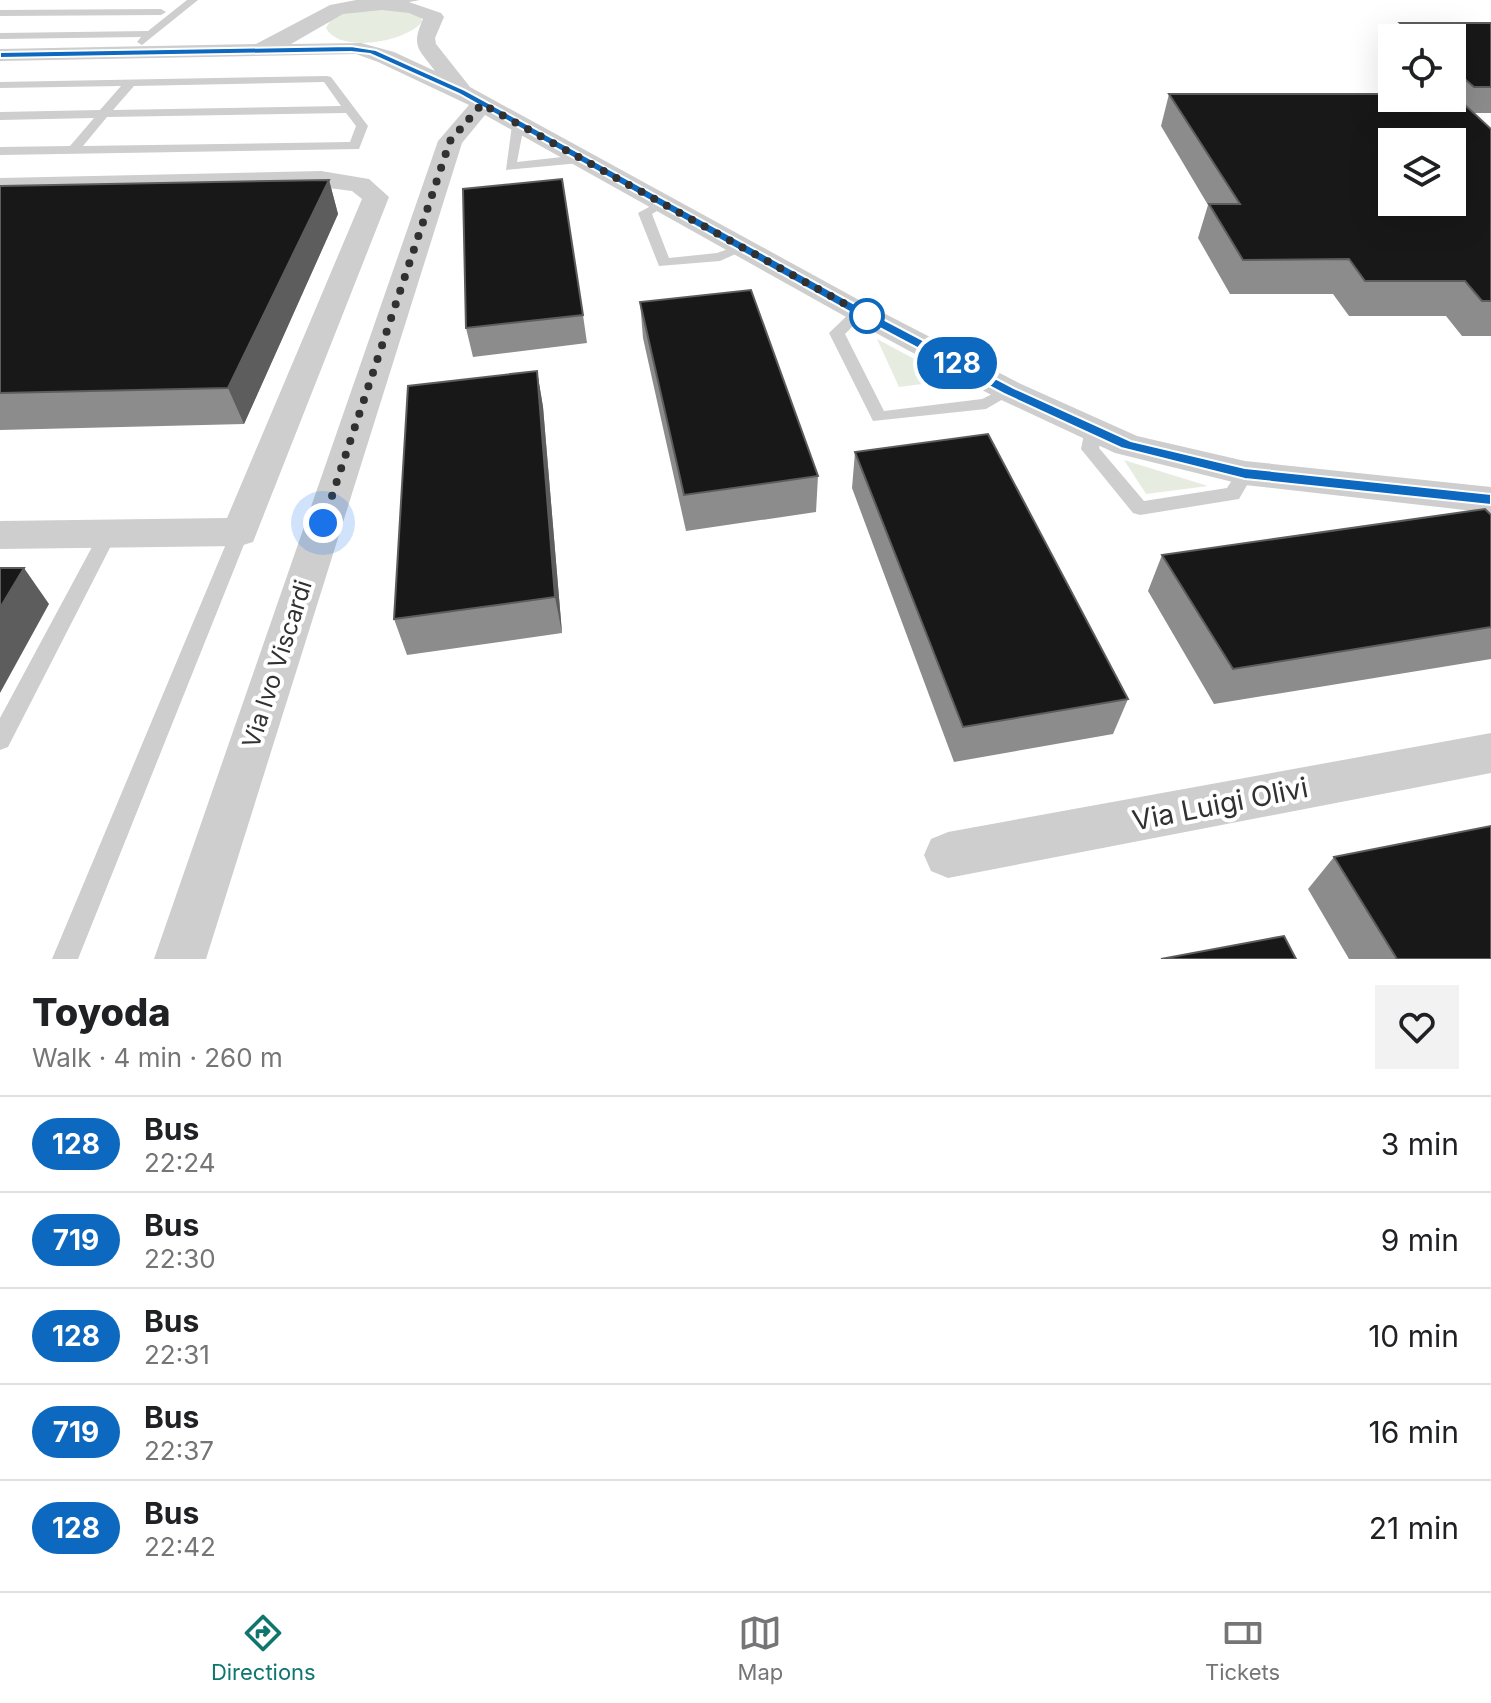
<!DOCTYPE html>
<meta charset="utf-8">
<style>
:root{--surface:#fff;--page:#f2f2f2;--text:#202124;--muted:#757577;--line:#e0e0e0;--accent:#0f766e}
body{margin:0;font-family:Inter,sans-serif;background:var(--page);color:var(--text);height:100vh;display:flex;flex-direction:column;font-size:30px;white-space:nowrap}
*{box-sizing:border-box;margin:0}
p{font-size:26px;color:var(--muted)}
.icon{flex:none;width:44px;height:44px;fill:none;stroke:currentColor;stroke-width:2;stroke-linecap:round;stroke-linejoin:round}
.map{position:relative;height:959px;overflow:hidden}
.drawer{display:flex;flex-direction:column;background:var(--surface);flex:1}
.drawer>*{flex:none}
.badge{padding:0 16px;border-radius:26px;font-size:28px;line-height:52px}
.buttons{position:absolute;left:1378px;top:24px;display:grid;gap:16px}
.buttons a{display:grid;place-items:center;width:88px;height:88px;border-radius:0px;background:var(--surface);box-shadow:0 8px 32px #0002;font-size:40px}
.you{position:absolute;width:40px;height:40px;margin:-20px;border:6px solid #fff;border-radius:50%;background:#1a73e8;box-shadow:0 0 0 12px #1a73e833}
.map>.badge{position:absolute;translate:-50% -50%;box-shadow:0 0 0 4px #fff}
.round{display:grid;place-items:center;flex:none;width:84px;height:84px;border-radius:0px;background:var(--page)}
.head{display:flex;align-items:center;justify-content:space-between;height:136px;padding:0 32px}
h1{font-size:38px;font-weight:800;line-height:60px}
ul{padding:0;list-style:none}
li{display:flex;align-items:center;gap:24px;height:96px;padding:0 32px;border-top:2px solid var(--line)}
li div{flex:1}
li b{display:block;font-size:30px}
li em{font-style:normal}
li .badge{min-width:88px;font-weight:700;text-align:center}
.menu{display:flex;justify-content:space-around;align-items:center;height:112px;border-top:2px solid var(--line);background:var(--surface);font-size:22px;color:var(--muted)}
.menu a{display:grid;justify-items:center;gap:4px}
.menu .active{color:var(--accent)}
.map>svg:first-child{display:block}
.green{fill:#e6ede0}
.lines{fill:none;stroke-linecap:round;stroke-linejoin:round}
.service{fill:#cecece;fill-rule:evenodd}
.minor{fill:#cecece;fill-rule:evenodd}
.wall{fill:#8c8c8c}
.shaded-wall{fill:#5d5d5d}
.building{fill:#181818;stroke:#5d5d5d;stroke-width:2;fill-rule:evenodd}
.line{fill:#0c69bf;stroke:#fff;stroke-width:2}
.walk{stroke:#313131;stroke-width:8;stroke-dasharray:0 14.4}
.stop-dot{fill:#fff;stroke:#0c69bf;stroke-width:4}
.labels{text-anchor:middle;dominant-baseline:central;stroke-width:8;stroke-linejoin:round;paint-order:stroke}
.street-label{font-size:24px;fill:#313131;stroke:#fff}
.near-street-label{font-size:28px;fill:#313131;stroke:#fff}
</style>
<div class="map">
<svg width="1491" height="959" viewBox="0 0 1491 959">
<rect width="100%" height="100%" fill="#fff"/>
<path class="green" d="M393,6l28,10 1,6c-16,20 -83,32 -96,6 10,-22 46,-20 67,-22z
M877,339l77,41 -55,7z
M1124,460l84,26 -62,8z"/>
<g class="lines">
<path class="service" d="M187,0h11l-56,45 -5,-3 4,-5 -141,2v-6l148,-2z
M397,0h23l-22,4z
M0,10l161,-1 5,3 -5,3 -161,1z
M327,76l4,1 37,49 -9,23 -359,6v-8l70,-1 24,-28 -94,2v-8l100,-2 21,-24 -121,2v-6zM324,82l17,24 -228,4 21,-24zM346,113l10,13 -6,16 -267,4 24,-29z
M518,121l6,4 -7,37 63,-7 6,4 -6,4 -74,7 6,-45z
M662,200l7,4 -17,10 17,44 48,-5 25,-9 7,4 -29,13 -61,5 -21,-53z
M859,307l8,5 -22,22 39,77 98,-12 27,-13 8,5 -31,18 -113,12 -44,-88 25,-24z
M1094,424l9,6 -4,18 45,53 83,-13 12,-19h12l3,4 -15,26 -99,16 -7,-2 -52,-64 4,-19z
M240,525l7,2 2,5 -171,427h-26l179,-427 2,-5z
M108,527l7,2 2,5 -109,213 -8,3v-32l99,-184 2,-5z"/>
<path class="minor" d="M403,0l38,13 3,4 -9,21 1,6 34,43 400,219 151,78 116,52 108,25 246,26v26l-246,-28 -130,-32 -118,-55 -149,-80 -363,-203 -23,28 -256,816h-52l284,-818 31,-36 -91,-43 -22,-8 -356,7v-12l256,-5 74,-39 26,-5zM382,10l27,3 14,6c-12,28 -5,29 12,52l-41,-19 -33,-9 -70,1 52,-30z
M321,171l48,8 20,18 -136,345 -13,4 -240,3v-28l227,-3 135,-319 -10,-8 -31,-4 -321,7v-16z
M1491,733v40l-543,105 -17,-7 -7,-16 7,-16 17,-7z"/>
</g>
<path class="wall" d="M1400,23h91v90h-18l18,16v207h-29l-16,-20h-97l-16,-22h-103l-32,-56 10,-33 -47,-79 8,-32 283,4v-60h-58z
M329,180l9,34 -94,210 -244,6v-244z
M640,302l178,174 -2,36 -130,19 -43,-193z
M583,315l4,28 -114,14 -7,-29z
M537,371l6,36 19,226 -155,22 -13,-36z
M855,452l273,247 -15,35 -159,28 -102,-274z
M1491,515v144l-277,45 -66,-113 14,-36z
M1334,857l157,102h-142l-41,-70z"/>
<path class="shaded-wall" d="M329,180l9,34 -94,210 -16,-36z
M537,371l6,36 19,226 -7,-36z
M24,568l25,36 -49,89v-85z"/>
<path class="building" d="M1400,23h91v64h-17l-22,-19v-30h-35z
M1452,93l39,36v172h-9l-17,-20h-100l-16,-22 -106,1 -34,-56h31l-71,-110h223v4h60zM1392,142h60v60h-60z
M562,179l21,136 -117,13 -3,-139z
M329,180l-101,208 -228,5v-207z
M751,290l67,186 -134,19 -44,-193z
M537,371l18,226 -161,22 14,-233z
M988,434l140,265 -165,28 -108,-275z
M1485,509l6,6v112l-258,42 -71,-114z
M0,568h24l-24,40z
M1491,826v133h-94l-63,-102z
M1284,936l12,23h-135z"/>
<path class="line" d="M351,46l25,4 89,40 399,219 150,79 117,53 114,27 246,26v11l-246,-26 -124,-31 -117,-54 -149,-79 -396,-221 -89,-40 -19,-2 -351,6v-6z"/>
<g class="lines">
<path class="walk" d="M323,523l127,-382 32,-37 385,212"/>
</g>
<circle class="stop-dot" cx="867" cy="316" r="16"/>
<g class="labels">
<g class="street-label">
<text transform="translate(277 664) rotate(-72)">Via Ivo Viscardi</text>
</g>
<g class="near-street-label">
<text transform="translate(1220 804) rotate(-11)">Via Luigi Olivi</text>
</g>
</g>
</svg>
<div class="buttons">
<a><svg class="icon" aria-label="locate" viewBox="0 0 24 24"><circle cx="12" cy="12" r="6"/><path d="M12 2v4M12 18v4M2 12h4M18 12h4"/></svg></a>
<a><svg class="icon" aria-label="layers" viewBox="0 0 24 24"><path d="M12 4l9 5-9 5-9-5zM3 14l9 5 9-5"/></svg></a>
</div>
<div class="you" style="left:323px;top:523px"></div>
<b class="badge" style="left:957px;top:363px;background:#0c69bf;color:#fff">128</b>
</div>
<section class="drawer">
<div class="head"><div><h1>Toyoda</h1><p>Walk · 4 min · 260 m</p></div><a class="round"><svg class="icon" aria-label="heart" viewBox="0 0 24 24"><path d="M12 20l-8-8c-3-5 5-10 8-4 3-6 11-1 8 4z"/></svg></a></div>
<ul>
<li><span class="badge" style="background:#0c69bf;color:#fff">128</span><div><b>Bus</b><p>22:24</p></div><em>3 min</em></li>
<li><span class="badge" style="background:#0c69bf;color:#fff">719</span><div><b>Bus</b><p>22:30</p></div><em>9 min</em></li>
<li><span class="badge" style="background:#0c69bf;color:#fff">128</span><div><b>Bus</b><p>22:31</p></div><em>10 min</em></li>
<li><span class="badge" style="background:#0c69bf;color:#fff">719</span><div><b>Bus</b><p>22:37</p></div><em>16 min</em></li>
<li><span class="badge" style="background:#0c69bf;color:#fff">128</span><div><b>Bus</b><p>22:42</p></div><em>21 min</em></li>
</ul>
</section>
<nav class="menu">
<a class="active"><svg class="icon" aria-label="directions" viewBox="0 0 24 24"><path d="M12 3l9 9-9 9-9-9zM9 14v-3h6M13 9l2 2-2 2"/></svg>Directions</a>
<a><svg class="icon" aria-label="map" viewBox="0 0 24 24"><path d="M3 6l6-2 6 2 6-2v14l-6 2-6-2-6 2zM9 4v14M15 6v14"/></svg>Map</a>
<a><svg class="icon" aria-label="tickets" viewBox="0 0 24 24"><path d="M3 7h18v10H3zM15 7v10"/></svg>Tickets</a>
</nav>
